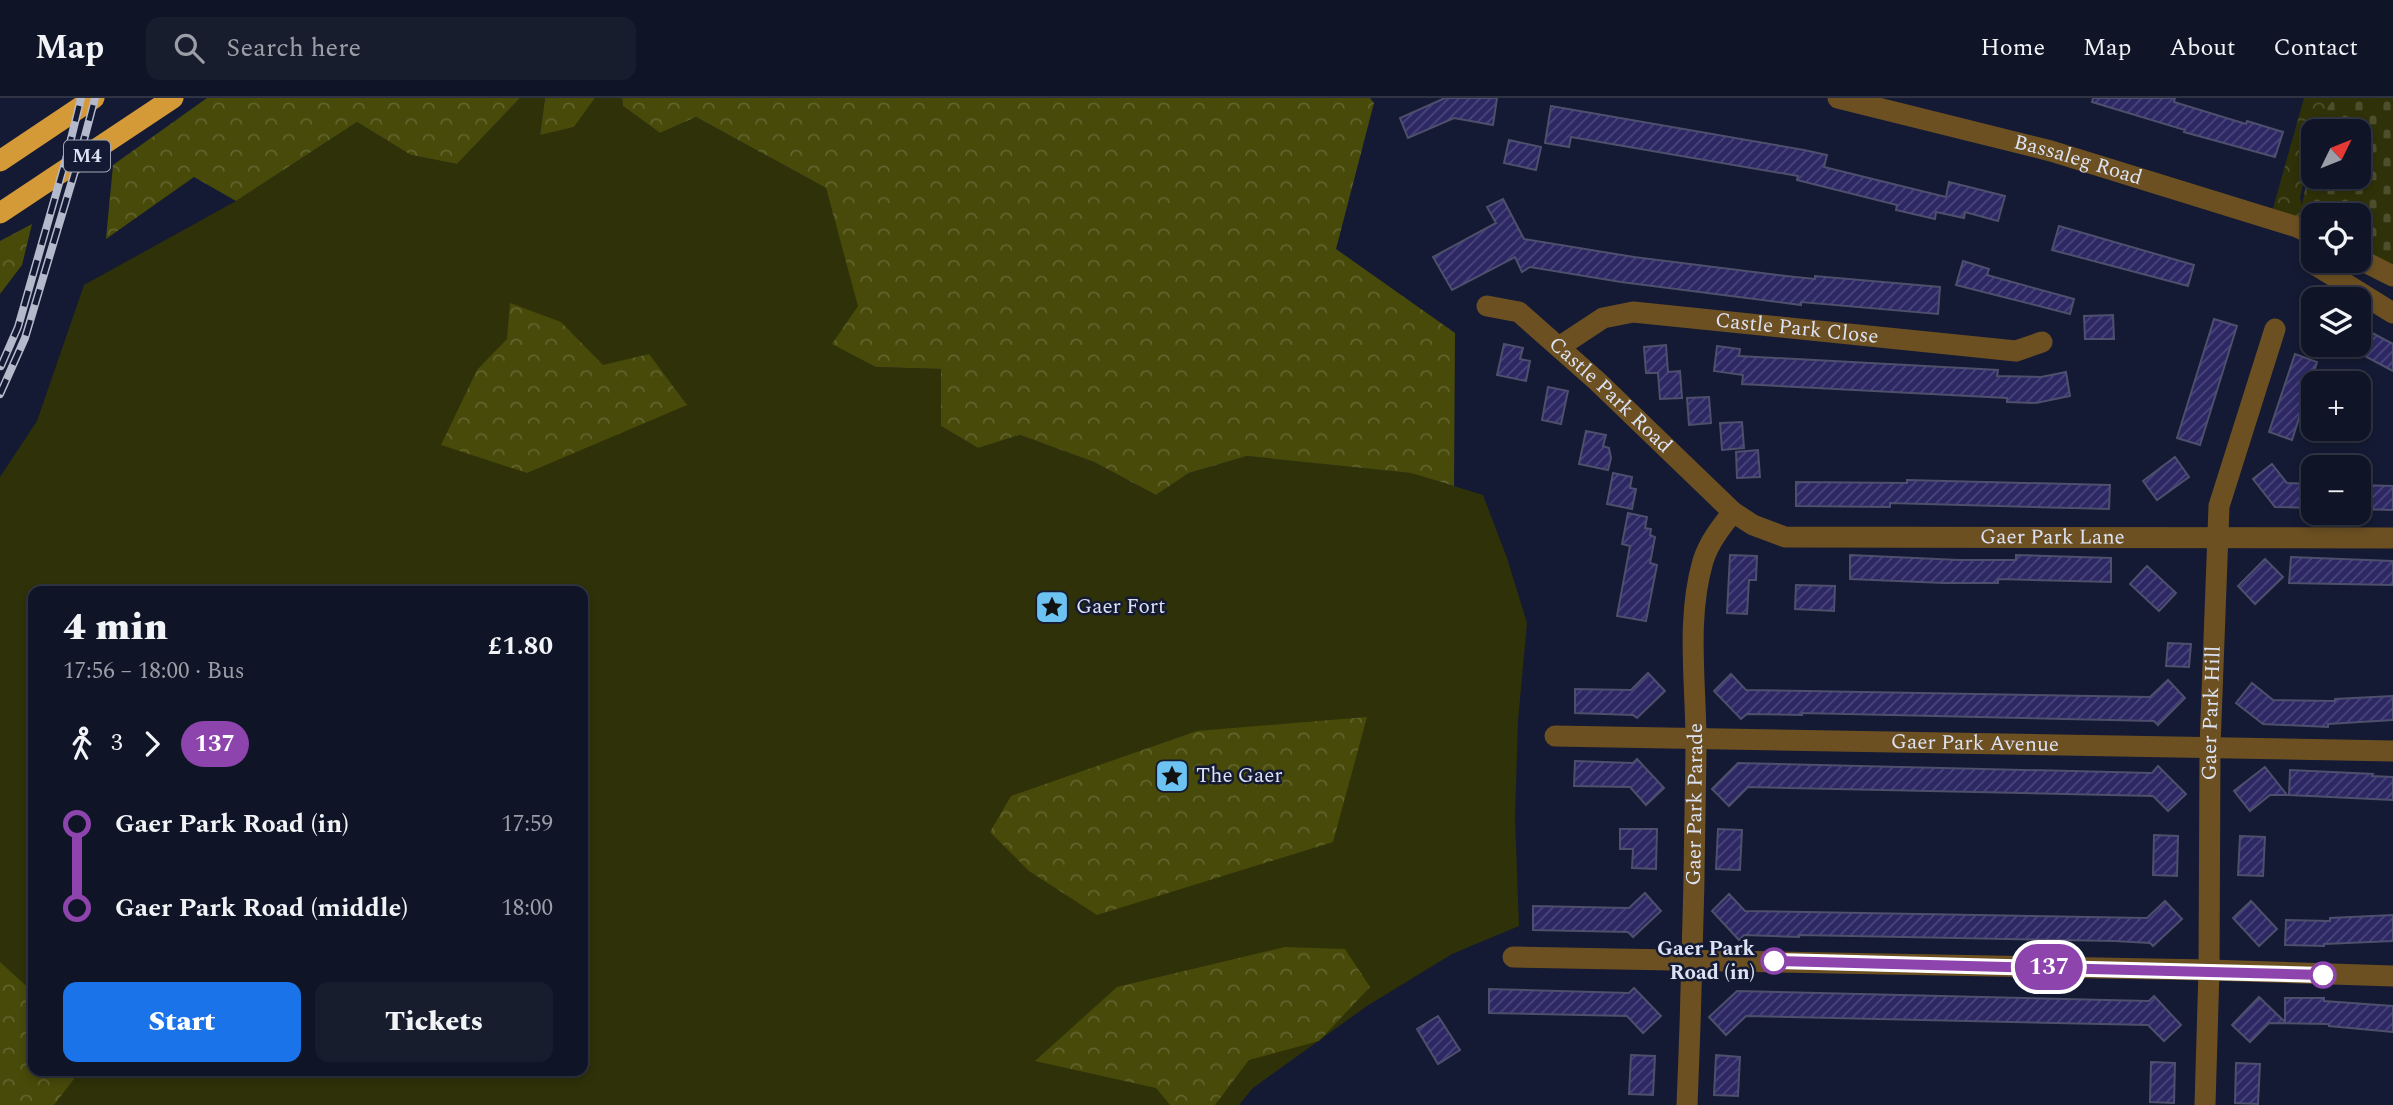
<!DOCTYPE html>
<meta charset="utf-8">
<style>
:root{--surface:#0f1426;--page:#181d2e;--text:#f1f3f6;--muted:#9b9ea7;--line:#2f3343;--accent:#1a73e8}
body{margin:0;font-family:Spectral,serif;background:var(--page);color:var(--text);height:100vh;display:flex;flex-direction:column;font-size:26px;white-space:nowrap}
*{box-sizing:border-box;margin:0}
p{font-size:23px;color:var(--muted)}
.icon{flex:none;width:38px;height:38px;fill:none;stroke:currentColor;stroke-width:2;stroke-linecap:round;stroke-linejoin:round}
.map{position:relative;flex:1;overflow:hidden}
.side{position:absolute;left:28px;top:488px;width:560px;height:490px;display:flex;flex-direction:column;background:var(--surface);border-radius:14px;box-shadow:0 4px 10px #0003,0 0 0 2px var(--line)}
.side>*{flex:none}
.badge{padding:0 14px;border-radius:23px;font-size:24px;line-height:46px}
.needle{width:46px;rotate:47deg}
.buttons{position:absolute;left:2301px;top:21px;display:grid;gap:14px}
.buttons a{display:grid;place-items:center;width:70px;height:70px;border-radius:14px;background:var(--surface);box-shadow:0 4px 10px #0003,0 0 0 2px var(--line);font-size:35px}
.map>.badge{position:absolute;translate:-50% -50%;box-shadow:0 0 0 4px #fff}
.legs{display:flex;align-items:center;gap:10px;height:77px;padding:0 35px;font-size:23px}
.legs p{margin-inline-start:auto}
.head{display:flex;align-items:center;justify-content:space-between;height:119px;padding:0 35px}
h1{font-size:38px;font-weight:800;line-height:52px}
.primary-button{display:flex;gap:14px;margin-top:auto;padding:14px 35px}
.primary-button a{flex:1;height:80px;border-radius:14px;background:var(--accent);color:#fff;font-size:28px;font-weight:800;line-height:80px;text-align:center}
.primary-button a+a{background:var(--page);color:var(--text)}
ul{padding:0 35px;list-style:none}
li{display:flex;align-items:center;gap:24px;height:84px;font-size:26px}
li i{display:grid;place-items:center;width:10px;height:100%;margin:0 9px;background:currentColor}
li i::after{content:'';width:18px;height:18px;margin:-9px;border:5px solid;border-radius:50%;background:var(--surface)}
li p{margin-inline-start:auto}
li:first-child i{background:linear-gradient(#0000 50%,currentColor 0)}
li:last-child i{background:linear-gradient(currentColor 50%,#0000 0)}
header{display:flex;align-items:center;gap:42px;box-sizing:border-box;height:98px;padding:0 35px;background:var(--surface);border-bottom:2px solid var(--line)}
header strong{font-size:33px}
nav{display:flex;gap:38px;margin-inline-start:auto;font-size:24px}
.search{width:490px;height:63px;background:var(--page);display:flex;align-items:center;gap:18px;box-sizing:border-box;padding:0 24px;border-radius:14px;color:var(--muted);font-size:26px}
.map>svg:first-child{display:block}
.green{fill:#2f3108;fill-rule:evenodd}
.forest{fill:url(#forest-crowns)}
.cemetery{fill:url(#cemetery-stones)}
.park{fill:url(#park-crowns)}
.building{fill:url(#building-hatch);stroke:#4e4f6c;stroke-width:2}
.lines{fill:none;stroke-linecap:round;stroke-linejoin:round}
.minor{stroke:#6c5022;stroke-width:21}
.highway{stroke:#d49a38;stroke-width:21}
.rail-casing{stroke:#b4bacc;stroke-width:8}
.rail{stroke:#141a33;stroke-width:5;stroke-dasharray:16;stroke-linecap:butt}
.line-1-casing{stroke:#fff;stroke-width:16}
.line-1{stroke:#8e44ad;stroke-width:10}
.stop-1-dot{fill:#fff;stroke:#8e44ad;stroke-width:3.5}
.labels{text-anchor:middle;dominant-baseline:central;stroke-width:5;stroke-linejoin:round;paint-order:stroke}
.shield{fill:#141a33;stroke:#a0a6b9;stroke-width:2}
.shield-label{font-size:19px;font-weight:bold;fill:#dce2f3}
.street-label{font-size:21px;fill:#dce2f3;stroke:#141a33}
.poi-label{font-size:21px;fill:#dce2f3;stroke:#141a33;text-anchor:start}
.stop-label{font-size:21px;font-weight:bold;fill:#dce2f3;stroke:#141a33;text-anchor:end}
</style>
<header>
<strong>Map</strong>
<div class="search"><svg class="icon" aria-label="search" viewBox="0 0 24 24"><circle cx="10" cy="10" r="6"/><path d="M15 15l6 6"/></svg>Search here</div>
<nav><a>Home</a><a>Map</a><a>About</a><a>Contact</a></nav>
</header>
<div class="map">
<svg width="2393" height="1007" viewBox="0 0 2393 1007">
<defs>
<pattern id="forest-crowns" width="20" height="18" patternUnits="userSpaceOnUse" patternTransform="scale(1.75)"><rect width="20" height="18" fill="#474a09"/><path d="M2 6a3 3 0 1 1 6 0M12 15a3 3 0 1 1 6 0" fill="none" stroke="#61642d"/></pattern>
<pattern id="cemetery-stones" width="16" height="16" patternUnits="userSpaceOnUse" patternTransform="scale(1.75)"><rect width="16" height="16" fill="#2f3108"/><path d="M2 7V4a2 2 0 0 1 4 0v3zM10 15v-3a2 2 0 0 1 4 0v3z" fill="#4d4f2c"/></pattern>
<pattern id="park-crowns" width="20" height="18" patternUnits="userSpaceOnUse" patternTransform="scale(1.75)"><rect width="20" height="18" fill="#2f3108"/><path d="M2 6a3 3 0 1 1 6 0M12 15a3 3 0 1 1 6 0" fill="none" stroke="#4d4f2c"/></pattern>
<pattern id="building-hatch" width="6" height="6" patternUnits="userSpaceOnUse" patternTransform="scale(1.75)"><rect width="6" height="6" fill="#2d2864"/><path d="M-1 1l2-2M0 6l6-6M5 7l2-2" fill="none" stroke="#4b477b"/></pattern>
</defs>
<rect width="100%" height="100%" fill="#141a33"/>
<path class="green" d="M520,0h25l-5,36 34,-7 21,-29h27l1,8 37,27 36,-16 130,71 50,179 66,2 -1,57 37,22 42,-13 74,27 62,33 33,-22 58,-17 165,17 71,22 24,63 20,65 -9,98 -3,96 4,109 -67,28 -85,52 -114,82 -14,17h-1239v-628l37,-56 47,-136 152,-84 121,-79 54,33 46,9zM33,494h550v479h-550z"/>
<path class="forest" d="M207,0h313l-63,66 -46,-9 -54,-33 -121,79 -42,-24 -88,62 7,-74z
M545,0h50l-21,29 -34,8z
M622,0h748l4,5 -38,146 119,84 -1,153 -43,-13 -164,-17 -58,17 -33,22 -62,-33 -74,-27 -42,13 -37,-22v-57l-65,-2 -44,-23 26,-38 -32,-118 -130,-71 -36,16 -37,-27z
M32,126l-10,41 -22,29v-53z
M510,205l51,19 42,43 46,-11 38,51 -160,68 -86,-28 36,-75 30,-31z
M1367,619l-34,125 -236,73 -68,-44 -39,-39 21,-36 186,-65z
M1285,849l60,2 25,38 -51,54 -70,19 -34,45h-45l-14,-17 -121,-27 82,-74z
M0,864l33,30v79h47l-26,34h-54z"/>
<path class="cemetery" d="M2326,0h67v178l-34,-17v-44h-45l-1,20 -16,-8 16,-73 1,23h45v-46h-40z"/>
<path class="park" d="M2304,0h31l-12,15 -6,18h-3l-1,10 -13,57 5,19 -8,10 -27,-8z"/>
<path class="building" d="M1445,0h52l-4,27 -39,-7 -46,20 -8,-20z
M2093,0h82l-1,4 72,22 1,-3 36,11 -8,25 -91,-25 1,-2 -93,-28z
M1551,8l253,44 23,5 -3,12 122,30 3,-15 56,14 -7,25 -33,-9 -1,6 -28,-6 -1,7 -39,-9 1,-5 -100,-25 1,-4 -227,-39 -2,10 -24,-4z
M1509,42l32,7 -5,23 -32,-7z
M1503,101l21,40 110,18 152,19 29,3v-3l125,11 -2,27 -137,-12v3l-180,-23 -91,-15 -8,5 -7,-15 -63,33 -19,-33 63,-34 -9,-16z
M2059,128l135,39 -6,21 -136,-36z
M1963,163l26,8 -2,6 87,24 -4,15 -114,-29z
M2113,217l1,24h-29l-1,-23z
M2214,221l23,7 -37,119 -23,-7z
M2359,228l34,18v27l-34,-18z
M1504,246l19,4 -3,11 10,2 -4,20 -29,-6z
M1666,247l2,27 12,-1 2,27 -22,1 -2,-26h-12l-2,-26z
M1717,248l23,3 -1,7 259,14 -1,6 44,1 25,-5 4,24 -34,7 -29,-1v-4l-265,-14 1,-9 -29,-4z
M2295,256l22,8 -25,78 -23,-8z
M1548,289l20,4 -7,33 -19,-4z
M1709,299l2,26 -22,2 -2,-27z
M1742,324l2,26 -22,2 -2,-27z
M1586,333l20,4 -3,11 6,2 2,10 -3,12 -29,-6z
M1758,352l2,27 -23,1 -1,-26z
M2175,359l14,20 -32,23 -14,-19z
M2272,366l15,19 27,1v24l-39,-1 -22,-28z
M1613,375l19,4 -2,11 6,1 -4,20 -25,-5z
M1907,382l203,5 -1,24 -219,-6v4l-94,-1v-24l111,1z
M2359,387l34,1v24l-34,-1z
M1628,415l19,4 -2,11 6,1 -1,6 5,2 -5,26 7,2 -11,56 -29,-5 13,-70 -8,-2z
M1730,457l27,1 -1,24h-7l-2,34 -20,-1z
M1850,457l109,5h57v-5l95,3v24l-113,-3v4h-54l-94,-4z
M2291,459l102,4v24l-104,-2z
M2265,461l18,18 -28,27 -17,-18z
M2147,468l29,27 -17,18 -29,-27z
M1796,487l39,1 -1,25 -39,-2z
M2168,545l23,1 -2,23 -23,-1z
M1648,575l17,18 -28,27 -4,-3 -58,-2v-24l56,1z
M1731,576l15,16 404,7 18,-17 17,18 -27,27 -4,-4 -352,-8v2l-55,-1 -6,5 -27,-28z
M2252,585l21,17 62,1v-2l58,-3v24l-65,4v3l-65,-3 -27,-21z
M1637,661l27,29 -18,17 -16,-18 -56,-1 1,-25 58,2z
M1738,665l414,10 6,-7 28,28 -18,17 -15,-15 -405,-9 -19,19 -17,-17z
M2265,669l22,28h-17l-20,16 -16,-20z
M2290,672l83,4 -1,2 21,1v23l-104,-5z
M1620,731h37l-1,40 -24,-1 1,-19h-13z
M1718,731l24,1 -2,40 -24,-1z
M2154,737l24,1 -1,40 -24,-1z
M2240,738l25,1 -2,39 -25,-1z
M1645,795l16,18 -28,26 -5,-5 -95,-2v-24l96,2z
M1729,796l16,17 402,7 18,-17 17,18 -29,27 -3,-3 -36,-2 -315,-6v2l-55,-2 -5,5 -27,-29z
M2251,803l26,28 -18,17 -26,-28z
M2393,817v26l-69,3v2l-39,-1 1,-25 44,1v-3z
M1634,890l27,28 -18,17 -16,-17 -138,-3v-24l140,4z
M1737,893l412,10 5,-5 27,29 -17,16 -16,-16 -402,-9 -20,19 -17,-18z
M2259,899l26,25v-24h39v3l69,5v26l-64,-6v-2l-60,-1 -19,19 -18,-17z
M1438,918l22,34 -22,14 -21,-35z
M1631,957l24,1 -2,39 -24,-1z
M1716,957l24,2 -2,39 -24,-1z
M2151,964l24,1 -1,40 -24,-1z
M2236,965l24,1 -2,40 -23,-1z"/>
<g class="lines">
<g class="minor">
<path id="s1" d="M1838,0l213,53 246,76 17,8"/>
<path d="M2359,161l34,17"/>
<path d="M2314,166l79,49"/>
<path id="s2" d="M1487,208l32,6 78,69 136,131 20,13 32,12 608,1"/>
<path id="s3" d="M1559,249l44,-29 30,-6 383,39 26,-9"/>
<path id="s4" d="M1555,638l838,15"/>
<path d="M1513,859l696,13 184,6"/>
<path id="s5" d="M1687,1007c5,-121 8,-242 9,-363 0,-59 -10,-123 7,-181 6,-19 18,-34 30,-49"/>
<path id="s6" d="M2205,1007l4,-135 1,-223 9,-241 56,-177"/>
</g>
<path class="highway" d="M0,63l94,-63
M0,115l173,-115"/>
<g class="rail-casing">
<path id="rail" d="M1,268l17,-39 48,-168 15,-61
M0,296l25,-56 56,-187 14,-53"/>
</g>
<use href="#rail" class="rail"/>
</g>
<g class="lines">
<g class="line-1-casing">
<path id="line-1" d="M1774,863l549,14"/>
</g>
<use href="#line-1" class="line-1"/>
</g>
<defs>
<g id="sight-square" transform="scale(1.75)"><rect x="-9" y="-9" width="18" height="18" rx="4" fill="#6cc3f2" stroke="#141a33"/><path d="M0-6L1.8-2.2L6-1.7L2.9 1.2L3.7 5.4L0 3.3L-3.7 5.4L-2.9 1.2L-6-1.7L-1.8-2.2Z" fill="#111"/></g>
</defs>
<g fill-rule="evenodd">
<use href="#sight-square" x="1052" y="509"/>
<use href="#sight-square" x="1172" y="678"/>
</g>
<g class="stop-1-dot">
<circle cx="1774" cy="863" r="12"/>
<circle cx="2323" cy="877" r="12"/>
</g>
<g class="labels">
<rect class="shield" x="64" y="42.5" width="46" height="31" rx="5"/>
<g class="shield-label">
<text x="87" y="58">M4</text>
</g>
<g class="street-label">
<text stroke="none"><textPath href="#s1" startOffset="248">Bassaleg Road</textPath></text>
<text stroke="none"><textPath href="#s3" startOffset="248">Castle Park Close</textPath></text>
<text stroke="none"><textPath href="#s2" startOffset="156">Castle Park Road</textPath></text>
<text stroke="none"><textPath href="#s2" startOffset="651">Gaer Park Lane</textPath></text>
<text stroke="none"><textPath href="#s6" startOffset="392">Gaer Park Hill</textPath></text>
<text stroke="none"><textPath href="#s4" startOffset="420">Gaer Park Avenue</textPath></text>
<text stroke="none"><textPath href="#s5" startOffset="301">Gaer Park Parade</textPath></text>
</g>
<g class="poi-label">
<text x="1076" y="509">Gaer Fort</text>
<text x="1196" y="678">The Gaer</text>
</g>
<g class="stop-label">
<text x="1755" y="851">Gaer Park<tspan x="1755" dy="24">Road (in)</tspan></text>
</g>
</g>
</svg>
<div class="buttons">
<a><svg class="needle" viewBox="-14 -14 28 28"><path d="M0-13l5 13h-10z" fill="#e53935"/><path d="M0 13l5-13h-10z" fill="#9b9ea7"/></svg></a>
<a><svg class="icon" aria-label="locate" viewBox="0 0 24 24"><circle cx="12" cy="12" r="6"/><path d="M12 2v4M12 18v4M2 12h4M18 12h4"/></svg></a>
<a><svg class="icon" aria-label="layers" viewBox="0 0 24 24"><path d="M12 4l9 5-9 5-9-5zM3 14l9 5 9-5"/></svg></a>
<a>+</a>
<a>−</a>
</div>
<b class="badge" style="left:2049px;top:869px;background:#8e44ad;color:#fff">137</b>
<section class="side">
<div class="head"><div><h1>4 min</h1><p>17:56 – 18:00 · Bus</p></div><b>£1.80</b></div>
<div class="legs"><svg class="icon" aria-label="walk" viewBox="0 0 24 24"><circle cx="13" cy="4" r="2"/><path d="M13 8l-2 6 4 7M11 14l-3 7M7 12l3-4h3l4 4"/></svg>3<svg class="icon" aria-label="forward" viewBox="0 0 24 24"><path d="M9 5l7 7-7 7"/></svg><b class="badge" style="background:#8e44ad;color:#fff">137</b></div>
<ul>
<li><i style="color:#8e44ad"></i><b>Gaer Park Road (in)</b><p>17:59</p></li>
<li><i style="color:#8e44ad"></i><b>Gaer Park Road (middle)</b><p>18:00</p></li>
</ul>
<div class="primary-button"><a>Start</a><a>Tickets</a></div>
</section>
</div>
